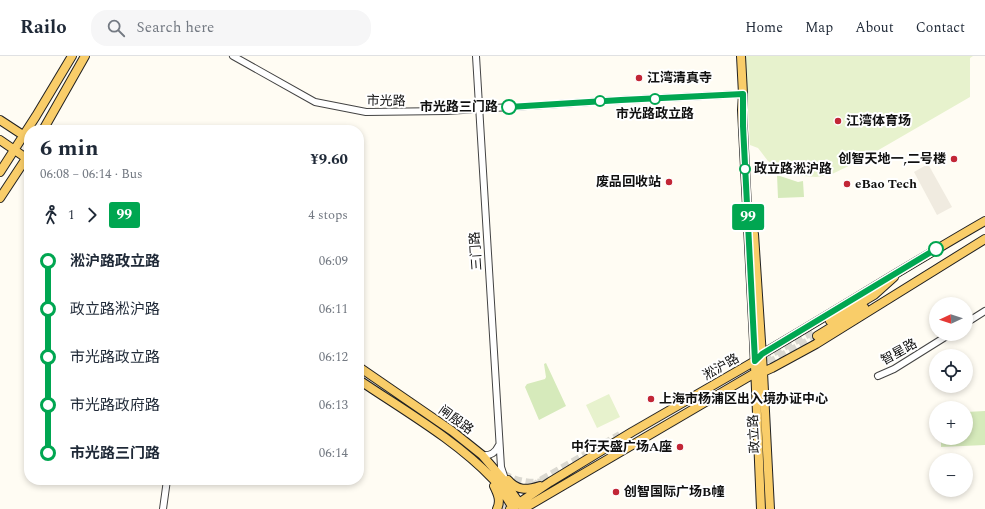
<!DOCTYPE html>
<meta charset="utf-8">
<style>
:root{--surface:#fff;--page:#f6f6f7;--text:#1f2937;--muted:#747a83;--line:#e0e1e3}
body{margin:0;font-family:Spectral,"Noto Sans SC",serif;background:var(--page);color:var(--text);height:100vh;display:flex;flex-direction:column;font-size:15px;white-space:nowrap}
*{box-sizing:border-box;margin:0}
p{font-size:13px;color:var(--muted)}
.icon{flex:none;width:22px;height:22px;fill:none;stroke:currentColor;stroke-width:2;stroke-linecap:round;stroke-linejoin:round}
.map{position:relative;flex:1;overflow:hidden}
.side{position:absolute;left:24px;top:69px;width:340px;height:360px;display:flex;flex-direction:column;background:var(--surface);border-radius:16px;box-shadow:0 2px 6px #0003}
.side>*{flex:none}
.badge{padding:0 8px;border-radius:3px;font-size:14px;line-height:26px}
.needle{width:26px;rotate:267deg}
.fabs{position:absolute;left:929px;top:241px;display:grid;gap:8px}
.fabs a{display:grid;place-items:center;width:44px;height:44px;border-radius:50%;background:var(--surface);box-shadow:0 2px 6px #0003;font-size:20px}
.map>.badge{position:absolute;translate:-50% -50%;box-shadow:0 0 0 2px #fff}
.legs{display:flex;align-items:center;gap:6px;height:44px;padding:0 16px;font-size:13px}
.legs p{margin-inline-start:auto}
.overview{display:flex;align-items:center;justify-content:space-between;height:68px;padding:0 16px}
h1{font-size:22px;font-weight:700;line-height:30px}
ul{padding:0 16px;list-style:none}
li{display:flex;align-items:center;gap:14px;height:48px;font-size:15px}
li i{display:grid;place-items:center;width:6px;height:100%;margin:0 5px;background:currentColor}
li i::after{content:'';width:10px;height:10px;margin:-5px;border:3px solid;border-radius:50%;background:var(--surface)}
li p{margin-inline-start:auto}
li:first-child i{background:linear-gradient(#0000 50%,currentColor 0)}
li:last-child i{background:linear-gradient(currentColor 50%,#0000 0)}
header{display:flex;align-items:center;gap:24px;box-sizing:border-box;height:56px;padding:0 20px;background:var(--surface);border-bottom:1px solid var(--line)}
header strong{font-size:19px}
nav{display:flex;gap:22px;margin-inline-start:auto;font-size:14px}
.search{width:280px;height:36px;background:var(--page);display:flex;align-items:center;gap:10px;box-sizing:border-box;padding:0 14px;border-radius:16px;color:var(--muted);font-size:15px}
.map>svg:first-child{display:block}
.green{fill:#d6eabb}
.pitch{fill:#e7f2cd}
.plaza{fill:#f0ebe0}
.lines{fill:none;stroke-linecap:round;stroke-linejoin:round}
.major-tunnel{stroke:#dbd9d1;stroke-width:8;stroke-dasharray:8 4;stroke-linecap:butt}
.minor-casing{stroke:#434343;stroke-width:8}
.major-casing{stroke:#212121;stroke-width:10}
.minor{stroke:#fff;stroke-width:6}
.major{stroke:#f9cd69;stroke-width:8}
.line-1-casing{stroke:#fff;stroke-width:9}
.line-1{stroke:#00a651;stroke-width:6}
.poi-dot{fill:#c22636;stroke:#fff;stroke-width:1.5}
.stop-1-dot{fill:#fff;stroke:#00a651;stroke-width:2}
.labels{text-anchor:middle;dominant-baseline:central;stroke-width:4;stroke-linejoin:round;paint-order:stroke}
.poi-label{font-size:13px;font-weight:bold;fill:#101010;stroke:#fff;text-anchor:start}
.street-label{font-size:13px;fill:#101010;stroke:#fff}
.stop-label{font-size:13px;font-weight:bold;fill:#101010;stroke:#fff;text-anchor:end}
</style>
<header>
<strong>Railo</strong>
<div class="search"><svg class="icon" aria-label="search" viewBox="0 0 24 24"><circle cx="10" cy="10" r="6"/><path d="M15 15l6 6"/></svg>Search here</div>
<nav><a>Home</a><a>Map</a><a>About</a><a>Contact</a></nav>
</header>
<div class="map">
<svg width="985" height="453" viewBox="0 0 985 453">
<rect width="100%" height="100%" fill="#fffcf3"/>
<path class="green" d="M777,119l21,7 5,-1 1,16 -26,1z
M546,307l20,43 -27,14 -14,-33 2,-3 18,-5 1,-2 -2,-13z
M985,355v34l-44,2v-9h25v-26z"/>
<path class="pitch" d="M745,0h228l-3,2v39l-107,62 -33,16 -14,2 -13,-1 -21,-5 -14,-10 -10,-13 -8,-3z
M609,338l11,23 -23,11 -11,-23z"/>
<path class="plaza" d="M928,108l24,43 -15,8 -23,-43z"/>
<g class="lines">
<path class="major-tunnel" d="M763,302l51,-27
M758,313l59,-33
M503,418c13,8 30,11 46,7
M542,431l13,-2 12,-4
M503,453l39,-29 78,-45"/>
<g class="minor-casing">
<path id="minor" d="M233,0l82,46 51,10 81,-1 174,-11 122,-6
M476,0l25,411 4,12
M966,267l19,-12
M878,320l16,-7 56,-35
M482,399c9,1 13,-2 17,-10
M163,453l4,-29"/>
</g>
<g class="major-casing">
<path id="major" d="M741,0l2,38 -1,16 12,232 7,167
M0,64l29,19
M43,74l42,-74
M0,84l29,20
M0,116l36,-56 36,-60
M0,142l29,-44
M754,178l9,138 7,137
M830,265l44,-26 20,-18
M817,280l47,-29
M359,311l93,64 30,24 20,23 20,29
M359,324c44,30 97,60 134,99 8,8 14,20 21,30
M508,424c9,11 19,10 32,6
M494,430c4,8 7,15 3,23
M510,453l40,-27 82,-50 123,-71 7,-7c75,-44 148,-90 223,-133
M523,453l232,-136 8,-1 9,-4 44,-24 169,-105"/>
</g>
<use href="#minor" class="minor"/>
<use href="#major" class="major"/>
</g>
<g class="lines">
<g class="line-1-casing">
<path id="line-1" d="M509,51l112,-7 122,-6v32l12,235 7,-7 174,-105"/>
</g>
<use href="#line-1" class="line-1"/>
</g>
<g class="poi-dot">
<circle cx="639" cy="22" r="4"/>
<circle cx="838" cy="65" r="4"/>
<circle cx="954" cy="103" r="4"/>
<circle cx="669" cy="126" r="4"/>
<circle cx="847" cy="128" r="4"/>
<circle cx="651" cy="343" r="4"/>
<circle cx="680" cy="391" r="4"/>
<circle cx="616" cy="436" r="4"/>
</g>
<g class="stop-1-dot">
<circle cx="655" cy="43" r="5"/>
<circle cx="600" cy="45" r="5"/>
<circle cx="509" cy="51" r="7"/>
<circle cx="745" cy="113" r="5"/>
<circle cx="936" cy="193" r="7"/>
</g>
<g class="labels">
<g class="poi-label">
<text x="647" y="22">江湾清真寺</text>
<text x="846" y="65">江湾体育场</text>
<text x="946" y="103" text-anchor="end">创智天地一,二号楼</text>
<text x="661" y="126" text-anchor="end">废品回收站</text>
<text x="855" y="128">eBao Tech</text>
<text x="659" y="343">上海市杨浦区出入境办证中心</text>
<text x="672" y="391" text-anchor="end">中行天盛广场A座</text>
<text x="624" y="436">创智国际广场B幢</text>
</g>
<g class="street-label">
<text transform="translate(386 45) rotate(1)">市光路</text>
<text transform="translate(476 195) rotate(-94)">三门路</text>
<text transform="translate(899 296) rotate(-29)">智星路</text>
<text transform="translate(721 311) rotate(-30)">淞沪路</text>
<text transform="translate(456 364) rotate(36)">闸殷路</text>
<text transform="translate(754 378) rotate(-93)">政立路</text>
</g>
<g class="stop-label">
<text x="498" y="51">市光路三门路</text>
<text x="655" y="58" text-anchor="middle">市光路政立路</text>
<text x="754" y="113" text-anchor="start">政立路淞沪路</text>
</g>
</g>
</svg>
<div class="fabs">
<a><svg class="needle" viewBox="-14 -14 28 28"><path d="M0-13l5 13h-10z" fill="#e53935"/><path d="M0 13l5-13h-10z" fill="#747a83"/></svg></a>
<a><svg class="icon" aria-label="locate" viewBox="0 0 24 24"><circle cx="12" cy="12" r="6"/><path d="M12 2v4M12 18v4M2 12h4M18 12h4"/></svg></a>
<a>+</a>
<a>−</a>
</div>
<b class="badge" style="left:748px;top:161px;background:#00a651;color:#fff">99</b>
<section class="side">
<div class="overview"><div><h1>6 min</h1><p>06:08 – 06:14 · Bus</p></div><b>¥9.60</b></div>
<div class="legs"><svg class="icon" aria-label="walk" viewBox="0 0 24 24"><circle cx="13" cy="4" r="2"/><path d="M13 8l-2 6 4 7M11 14l-3 7M7 12l3-4h3l4 4"/></svg>1<svg class="icon" aria-label="forward" viewBox="0 0 24 24"><path d="M9 5l7 7-7 7"/></svg><b class="badge" style="background:#00a651;color:#fff">99</b><p>4 stops</p></div>
<ul>
<li><i style="color:#00a651"></i><b>淞沪路政立路</b><p>06:09</p></li>
<li><i style="color:#00a651"></i><span>政立路淞沪路</span><p>06:11</p></li>
<li><i style="color:#00a651"></i><span>市光路政立路</span><p>06:12</p></li>
<li><i style="color:#00a651"></i><span>市光路政府路</span><p>06:13</p></li>
<li><i style="color:#00a651"></i><b>市光路三门路</b><p>06:14</p></li>
</ul>
</section>
</div>
